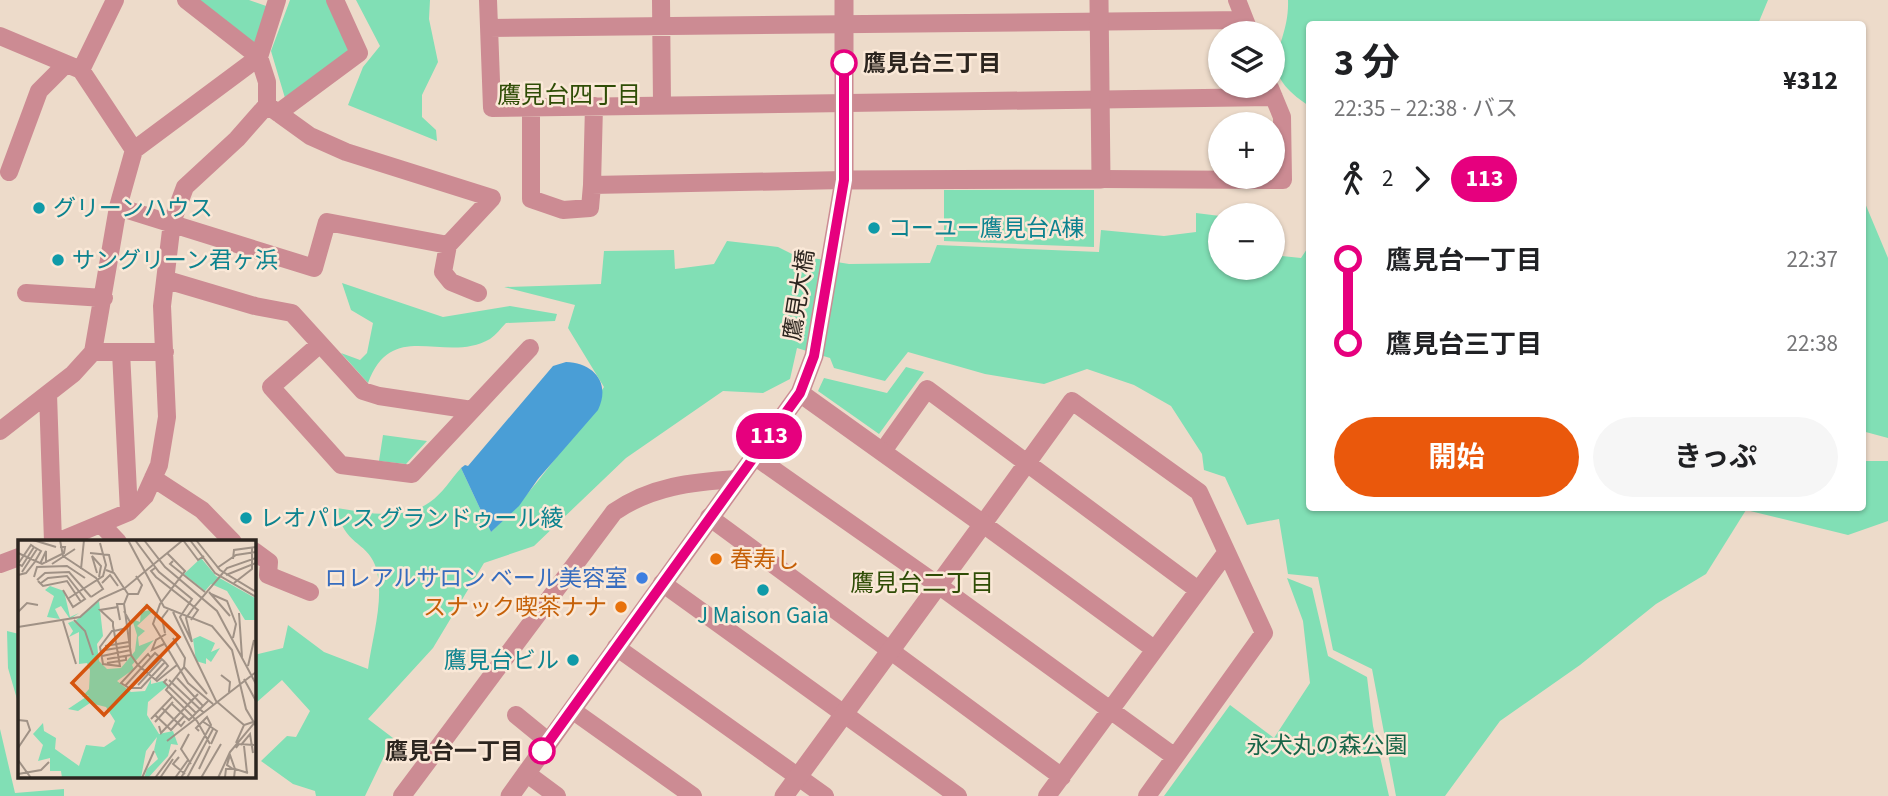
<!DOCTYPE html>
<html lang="ja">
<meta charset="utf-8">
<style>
:root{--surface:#fff;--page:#f6f6f6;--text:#202124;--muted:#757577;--accent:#ea580c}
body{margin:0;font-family:"Source Sans 3","Noto Sans JP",sans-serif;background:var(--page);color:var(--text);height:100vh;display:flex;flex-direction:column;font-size:26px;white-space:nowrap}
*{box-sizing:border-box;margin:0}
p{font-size:23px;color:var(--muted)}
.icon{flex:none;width:38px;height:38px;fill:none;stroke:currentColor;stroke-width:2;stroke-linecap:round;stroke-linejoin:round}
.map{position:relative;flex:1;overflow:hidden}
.panel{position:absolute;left:1306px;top:21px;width:560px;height:490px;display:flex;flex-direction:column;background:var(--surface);border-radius:7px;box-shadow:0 2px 5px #0004}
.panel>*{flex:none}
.badge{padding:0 14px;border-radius:23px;font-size:24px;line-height:46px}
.fabs{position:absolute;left:1208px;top:21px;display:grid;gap:14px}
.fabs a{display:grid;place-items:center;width:77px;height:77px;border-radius:50%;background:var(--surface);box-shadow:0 2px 5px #0004;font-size:35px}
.map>.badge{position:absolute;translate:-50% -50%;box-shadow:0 0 0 4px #fff}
.legs{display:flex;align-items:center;gap:10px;height:77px;padding:0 28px;font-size:23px}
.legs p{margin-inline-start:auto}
.overview{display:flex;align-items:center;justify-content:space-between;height:119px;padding:0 28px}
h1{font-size:38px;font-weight:700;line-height:52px}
.primary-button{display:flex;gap:14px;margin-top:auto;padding:14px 28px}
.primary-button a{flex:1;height:80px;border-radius:42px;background:var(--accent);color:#fff;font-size:28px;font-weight:700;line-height:80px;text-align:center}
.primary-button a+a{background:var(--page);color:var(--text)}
ul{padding:0 28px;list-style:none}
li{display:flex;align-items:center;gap:24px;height:84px;font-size:26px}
li i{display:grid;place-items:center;width:10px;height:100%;margin:0 9px;background:currentColor}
li i::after{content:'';width:18px;height:18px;margin:-9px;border:5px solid;border-radius:50%;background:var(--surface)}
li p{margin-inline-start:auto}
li:first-child i{background:linear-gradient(#0000 50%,currentColor 0)}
li:last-child i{background:linear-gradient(currentColor 50%,#0000 0)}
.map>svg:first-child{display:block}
.green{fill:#81dfb5}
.water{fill:#4a9ed6}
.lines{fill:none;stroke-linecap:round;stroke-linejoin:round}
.minor{stroke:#cc8b93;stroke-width:18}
.tertiary{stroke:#cc8b93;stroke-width:19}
.line-1-casing{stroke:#fff;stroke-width:16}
.line-1{stroke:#e6007e;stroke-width:10}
.stop-1-dot{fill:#fff;stroke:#e6007e;stroke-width:3.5}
.culture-dot{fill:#0f9aa8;stroke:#fae8d7;stroke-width:2.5}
.food-dot{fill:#e8710a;stroke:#fae8d7;stroke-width:2.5}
.shop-dot{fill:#3f7fe0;stroke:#fae8d7;stroke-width:2.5}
.labels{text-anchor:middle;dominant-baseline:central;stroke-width:5;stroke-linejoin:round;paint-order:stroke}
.stop-label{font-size:23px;font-weight:bold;fill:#2c251f;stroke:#fae8d7;text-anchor:start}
.culture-label{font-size:23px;fill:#0d838f;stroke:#fae8d7;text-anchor:start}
.street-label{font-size:23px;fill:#2c251f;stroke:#fae8d7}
.food-label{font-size:23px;fill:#c56008;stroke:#fae8d7;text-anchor:start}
.shop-label{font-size:23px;fill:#366cbe;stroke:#fae8d7;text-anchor:end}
.park-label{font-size:23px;fill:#176548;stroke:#fae8d7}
.neighbourhood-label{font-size:24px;fill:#2f4d06;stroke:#fae8d7}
.inset-road{fill:none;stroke:#a09286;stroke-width:2}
.view{fill:#d5540e;fill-opacity:0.15;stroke:#d5540e;stroke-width:3.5}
.inset-edge{fill:none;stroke:#2c251f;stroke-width:3.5}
</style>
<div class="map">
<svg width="1888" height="796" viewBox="0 0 1888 796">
<rect width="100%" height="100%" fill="#eddbca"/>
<path class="green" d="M197,0h52l20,7 -14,42z
M290,0h37l24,49 -66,49 -14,-47z
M356,0h74l-1,19 9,43 -16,33v22l14,13 1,11 -89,-36 15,-38 17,-21z
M1288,0h480l-10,24h-449v82c-59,-39 -19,-56 -21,-106z
M944,190h150v57l-150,-6z
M1862,196l26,62v180l-26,-7z
M1196,213l24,3v52h52v-13l29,3 8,-12v262h553v-47h26v60l-40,14 -102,-25 -40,64 -50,30 -76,61 -80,56 -55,75h-49l-24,-127 -39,-19 -15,-73 -30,-3 -9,-55 -32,6 -22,-48 -21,-7 -2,-16 -31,-48 -37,-21 -47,-16 -43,15 -59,-10 -77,-22 -23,29 -51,-13 -4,-10 -33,-10 -7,31 -27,14 -40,-2 -97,67 -92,88 -50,17 -51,85 -65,71 25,19 -28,58h-49l-1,-5 -22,-7 -32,-23 26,-25 9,1 14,-26 -28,-31 -25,22h-3v-47l29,-7 5,-23 36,27 44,17c4,-31 18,-74 7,-104 -9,-24 -32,-20 -38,-57 31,5 66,13 93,-6 12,-8 21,-23 31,-34l30,64c46,-43 79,-93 113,-145l-36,-59 7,-23 -71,-18 97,-3 3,-33 70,-1 1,19 39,-5 13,-23 51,6 16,8 55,9 81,-1 7,-18 162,7 2,-22 63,6 32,-4z
M342,283l101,34 67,-11 47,8 -2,7 -49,2c-5,5 -10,12 -16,16 -45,26 -98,-22 -122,44l-27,-30 19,7 7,-7 6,-30 -22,-13z
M906,367l18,5 -45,62 -61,-43 6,-13 63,15z
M383,435l44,6 -21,23 -27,-3z
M1287,578l25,10 16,68 39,21 6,49 16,70h-225l66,-91 44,33 36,-55 -7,-62z
M7,631l12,3v72l-11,-38z
M0,729l15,64 49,-4v7h-64z"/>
<path class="water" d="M566,362c28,1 45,21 32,48l-60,69 -19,27 -28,26 -30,-64 4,-3 3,1 85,-100z"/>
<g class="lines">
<path class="minor" d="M488,0l4,108 782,-11
M661,0l1,104
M1237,0l13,33
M489,28l756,-8
M0,36l81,34 53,80
M81,70l34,-70
M594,106l-2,79 252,-5
M531,109v90l32,11 27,-2 2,-23
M278,113l81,-60 -24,-53
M9,172l30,-81 26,-26
M1101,179l182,1 -1,-63 -12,-29
M118,207l196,61 13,-46 121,23 44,-47 -146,-46 -36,-16 -43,-31
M448,245l-5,27 8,10 27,11
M167,280l88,26 37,7 71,78 16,5 93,14 58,-62
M26,293l78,5
M320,344l-49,43 70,78 71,9 60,-64
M93,352h72
M121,352l8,160
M48,394l5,148
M0,431l73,-57 20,-22 25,-145 16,-57 125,-93 18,-57
M883,451l44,-62 271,201
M754,456l184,129 237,172
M153,478l49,32 31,32
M709,517l353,260
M102,525l16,17
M57,542l72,-30 16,-16 14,-31 8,-48 -5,-111 10,-84 13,-35 52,-48 30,-34v-23l-8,-25 -73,-57
M254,551l15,11 -1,13 42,17
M0,564l19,-7
M662,583l296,213
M616,647l209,149
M572,710l121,86
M516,715l33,27
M526,773l31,23
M402,796l212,-284c38,-26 78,-30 123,-33
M1047,796l179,-243
M1147,796l117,-163 -65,-141 -127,-91 -89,123 171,125"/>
<path class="tertiary" d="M844,180l257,-1 -2,-179
M510,796l290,-403 14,-37 30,-176v-180
M784,796l199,-272 -183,-131"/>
</g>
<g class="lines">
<g class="line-1-casing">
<path id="line-1" d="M542,751l258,-358 14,-37 30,-176v-117"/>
</g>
<use href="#line-1" class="line-1"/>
</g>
<g class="stop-1-dot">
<circle cx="844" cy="63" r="12"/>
<circle cx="542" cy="751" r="12"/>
</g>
<g class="culture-dot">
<circle cx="39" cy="208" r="7"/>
<circle cx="874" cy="228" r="7"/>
<circle cx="58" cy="260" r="7"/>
<circle cx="246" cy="518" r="7"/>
<circle cx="763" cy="590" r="7"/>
<circle cx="573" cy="660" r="7"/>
</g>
<g class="food-dot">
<circle cx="716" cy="559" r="7"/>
<circle cx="621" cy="607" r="7"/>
</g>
<circle class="shop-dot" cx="642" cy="578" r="7"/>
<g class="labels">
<g class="stop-label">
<text x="863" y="63">鷹見台三丁目</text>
<text x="523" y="751" text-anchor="end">鷹見台一丁目</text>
</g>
<g class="culture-label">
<text x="53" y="208">グリーンハウス</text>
<text x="888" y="228">コーユー鷹見台A棟</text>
<text x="72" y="260">サングリーン君ヶ浜</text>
<text x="260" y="518">レオパレス グランドゥール綾</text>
<text x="763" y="615" text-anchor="middle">J Maison Gaia</text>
<text x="559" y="660" text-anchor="end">鷹見台ビル</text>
</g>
<g class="street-label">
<text transform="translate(799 295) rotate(-81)">鷹見大橋</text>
</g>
<g class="food-label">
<text x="730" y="559">春寿し</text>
<text x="607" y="607" text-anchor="end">スナック喫茶ナナ</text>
</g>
<g class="shop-label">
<text x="628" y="578">ロレアルサロン ベール美容室</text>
</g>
<g class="park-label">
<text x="1327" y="745">永犬丸の森公園</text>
</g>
<g class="neighbourhood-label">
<text x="569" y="95">鷹見台四丁目</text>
<text x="922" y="583">鷹見台二丁目</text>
</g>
</g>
<g transform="translate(18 540)">
<rect width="238" height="238" fill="#eddbca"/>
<path d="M183,18l15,18 39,22 1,22h-11l-18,-29 -16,-7 -6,7 -21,-17zM32,46l14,5 6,26 9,-4 -9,6 -9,-13 -6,3 5,10 -13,-2 7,-21 -9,-6zM81,61l4,35 -6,8 2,17 8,8 14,-1 14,-17 2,-16 -5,-16 8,3 1,-10 9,-2 -6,-7 10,7 -17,16 8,5 -7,6 1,9 15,-6 -22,25 2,4 -17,12 14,11 14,-1 6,-12v5l12,-3 4,5 -19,16 -1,13 12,19 14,-3 5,14 -7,-1 -3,12 -20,22h-4l3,-9 11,-10 -4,-9 3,-13 -11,14 -5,27h-79l-1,-7h-11v-13l-12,3 5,-16 -10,-11 10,-11 1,8 12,7 -1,11 24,17 7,-21 18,2 12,-8 -5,-8 4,-10 -9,-14 -16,-4 -12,8 -10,-2 21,-14 -7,2 7,-8 1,-19 -3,-7 -8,1v-32l-10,5 4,-6 -5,-8 5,-2 10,8 -8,-8zM182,96l15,7 -4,9 9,-4 -9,14 -5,-4v6l-10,-3 -3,-22z" fill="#81dfb5"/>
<path class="inset-road" d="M15,0l23,7M42,0l3,16 33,22 7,11 -12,8M58,0h26M110,0l36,67 48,19 20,24 14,59 10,17M117,0l24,32 33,27 -12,18 12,25M126,0l21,27 52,44 39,73M165,0l15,20 6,-4M172,0l25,33 41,24M178,0l24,30 36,22M0,13l24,11 22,-11 1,-6h-5M72,13l19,2 4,17M149,13l18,18 -25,33 -7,20 35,59 25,21M215,19l1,-9 22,-3M155,21l-3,3 35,28M16,23l7,-12 -7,-4 -3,-2 -13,19 4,2 12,-19M22,24l6,-13v12M34,24l23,-15M137,28l-4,3 5,6 42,33 -7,10M199,28l19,-13 20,-3M63,29l3,-29M88,30l8,3 14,21 -4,10h-7l3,16M4,32l15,-23M79,33l-5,-17 9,10 -2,11M0,35l8,-2 8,-10M208,35l30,-12M16,37l3,-10 30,-1 18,12M19,40l8,-7 24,-1 22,25M20,41l5,5 24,-5 14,21M23,43l7,-5 19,-2 18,23 -12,8 -10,-17M84,43l8,-8 8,11M216,43l18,-14v-22M191,52l21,24M110,54h10l4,-9 -6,-9M193,54l16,7 9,23 -3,14M51,58l34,-22 3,-11 -6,-22M106,64l7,51 7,10 19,16 20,-16M100,67l-18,3 13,12v4l1,5 6,35 -17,-2 -3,-17 12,-16h2l13,-3M106,71l6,11v27M0,72l9,-9 11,2M155,72l43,89 28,24M221,73l3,44M56,80l11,11 8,24M45,81l13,43M0,87l62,-10 20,-18 25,-11 58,-48M147,93l-3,-15 6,-8M155,98l12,20 -1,9 -18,23 31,31 13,23M174,102l-6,-24 8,-11 33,-39 29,-10M146,104l-12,6 4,-10 10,-6M87,106l24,-4M87,110l25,-4M84,116l29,-6M89,119l24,-4M89,123l19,-3v-4M230,126l6,-26M166,127l23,27M203,135l9,7 -1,10M159,138l26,28M149,139l-3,3 32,31M226,139l12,22M137,140l13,-14 -3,-4M151,140l35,33M120,145l24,-26M107,146l30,-33 10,9M111,148l-8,-5 27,-29 3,4M111,148h12l24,-26M111,148l30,-32M154,164l17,16 19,-19M144,168l19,18 4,-5M137,175l16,15 13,-14M133,179l21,-22M0,180l9,1 3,9 -12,18M184,181l15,10 -6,13M137,182l18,-20M141,186l2,7 37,-39M171,194l-8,15 10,15M149,201l89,-69M218,203l8,-18 9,-3M220,205l-2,3 3,-4 15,1M223,205l9,-11 3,19M226,206l3,27M161,217l-6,7 12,10M0,220l13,18M181,229l11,-23M215,229l-6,-4 3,-10 5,14 13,4M0,234l23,-4 8,-8M207,237l1,-8h9l-1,9M124,238l12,-27M137,238l21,-28M142,238l13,-19M157,238l13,-18M163,238l30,-53 -4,-8 -11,11 3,3M169,238l26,-49M183,238l20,-34M200,238l12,-26 26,-31"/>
<path class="view" d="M129,66l32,31 -75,78 -32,-32z"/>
<rect width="238" height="238" class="inset-edge"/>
</g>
</svg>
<div class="fabs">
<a><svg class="icon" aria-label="layers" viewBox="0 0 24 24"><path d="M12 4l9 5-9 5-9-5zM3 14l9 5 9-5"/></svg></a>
<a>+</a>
<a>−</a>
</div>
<b class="badge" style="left:769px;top:436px;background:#e6007e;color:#fff">113</b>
<section class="panel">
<div class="overview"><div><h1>3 分</h1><p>22:35 – 22:38 · バス</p></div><b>¥312</b></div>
<div class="legs"><svg class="icon" aria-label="walk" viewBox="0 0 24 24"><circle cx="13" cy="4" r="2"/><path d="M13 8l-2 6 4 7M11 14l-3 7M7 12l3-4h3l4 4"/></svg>2<svg class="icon" aria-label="forward" viewBox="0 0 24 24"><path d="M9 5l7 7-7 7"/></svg><b class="badge" style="background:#e6007e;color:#fff">113</b></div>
<ul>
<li><i style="color:#e6007e"></i><b>鷹見台一丁目</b><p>22:37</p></li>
<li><i style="color:#e6007e"></i><b>鷹見台三丁目</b><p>22:38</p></li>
</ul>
<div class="primary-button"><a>開始</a><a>きっぷ</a></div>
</section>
</div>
